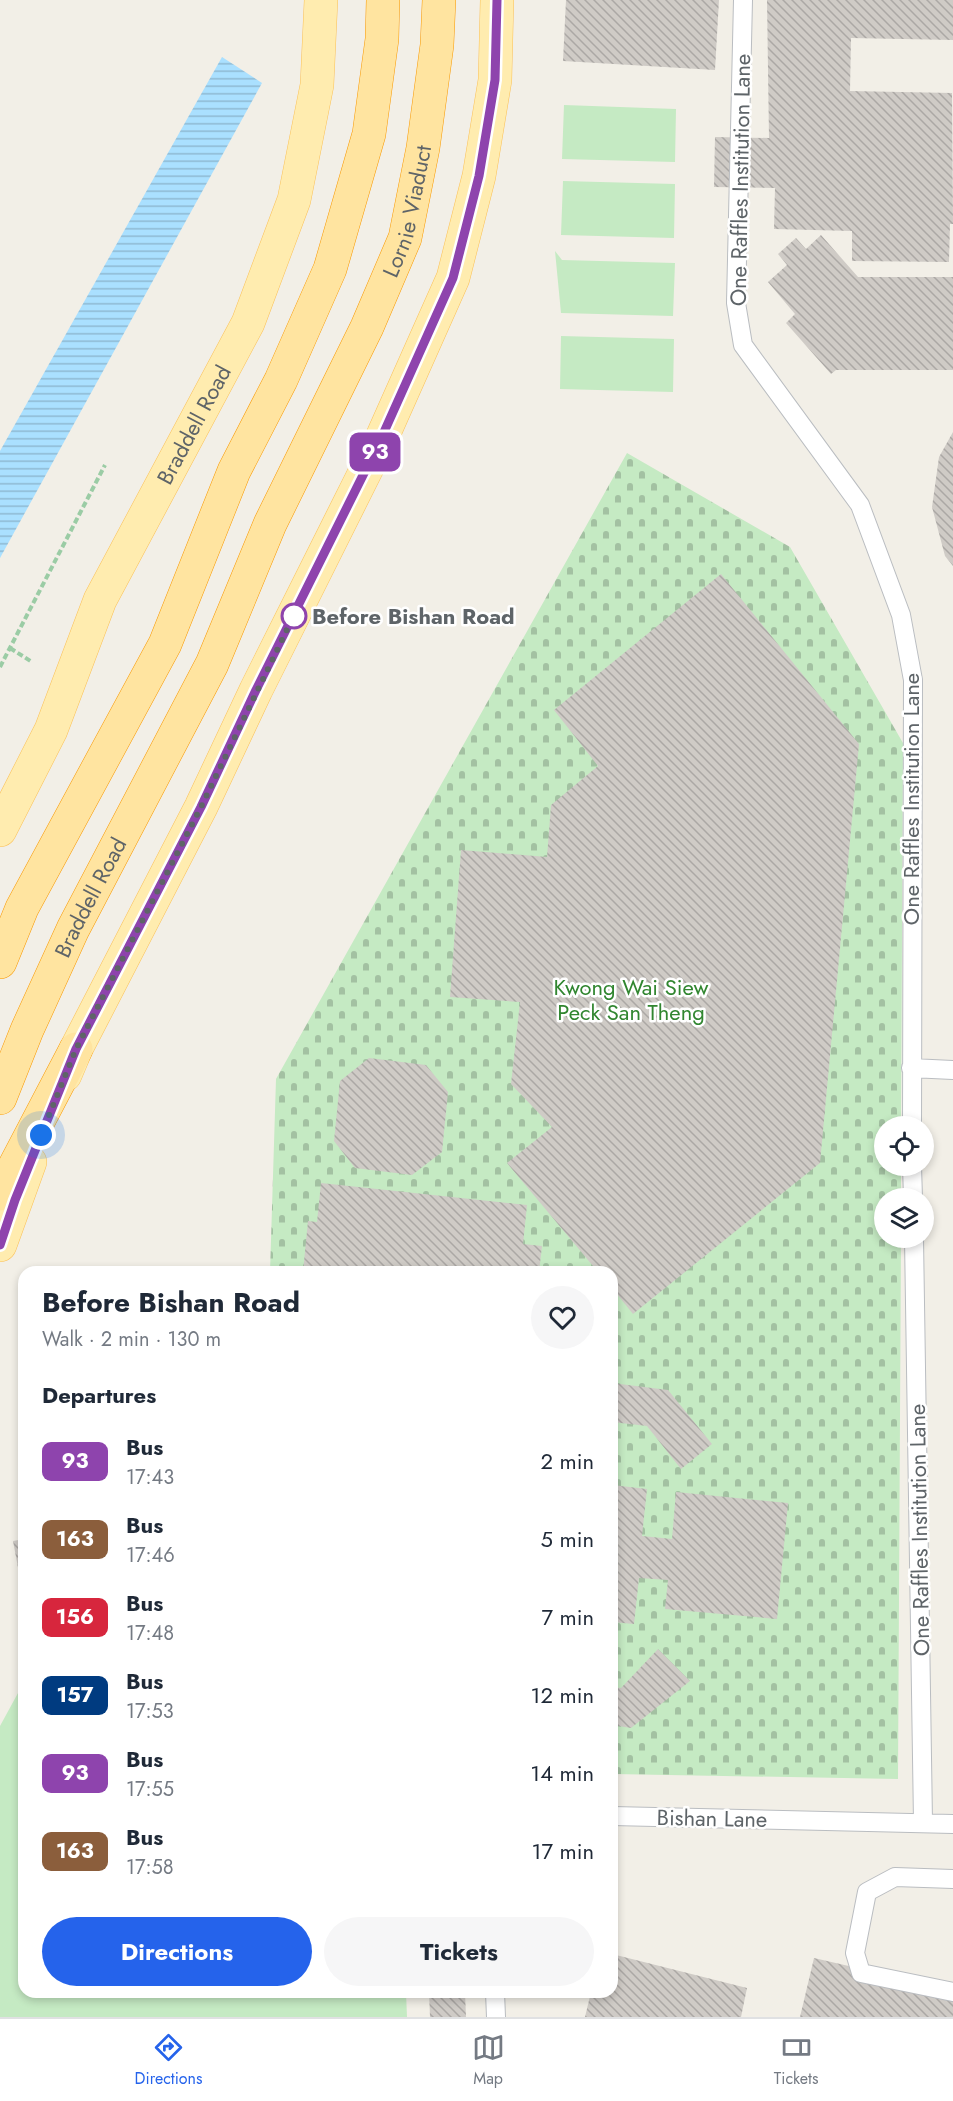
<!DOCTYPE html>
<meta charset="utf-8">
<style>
:root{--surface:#fff;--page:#f6f6f7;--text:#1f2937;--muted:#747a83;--line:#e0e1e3;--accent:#2563eb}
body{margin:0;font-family:Jost,sans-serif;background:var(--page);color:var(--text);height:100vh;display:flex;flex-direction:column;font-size:22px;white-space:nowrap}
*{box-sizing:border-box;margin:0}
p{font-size:20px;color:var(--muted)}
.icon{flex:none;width:33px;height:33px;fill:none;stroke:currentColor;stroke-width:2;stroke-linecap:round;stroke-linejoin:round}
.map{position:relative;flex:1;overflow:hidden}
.drawer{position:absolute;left:18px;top:1266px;width:600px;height:732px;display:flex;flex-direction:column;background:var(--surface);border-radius:18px;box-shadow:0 3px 9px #0003}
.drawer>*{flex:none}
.badge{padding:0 12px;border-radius:9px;font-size:21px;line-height:39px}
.buttons{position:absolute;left:874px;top:1116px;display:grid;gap:12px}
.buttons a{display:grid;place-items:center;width:60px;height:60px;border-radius:50%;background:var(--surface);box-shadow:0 3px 9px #0003;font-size:30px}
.you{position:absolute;width:30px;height:30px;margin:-15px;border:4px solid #fff;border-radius:50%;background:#1a73e8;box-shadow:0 0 0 9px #1a73e833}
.map>.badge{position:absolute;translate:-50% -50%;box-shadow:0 0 0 3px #fff}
h2{padding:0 24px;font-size:22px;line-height:54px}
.round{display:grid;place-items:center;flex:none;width:63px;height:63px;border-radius:32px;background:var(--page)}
.summary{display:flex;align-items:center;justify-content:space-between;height:102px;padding:0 24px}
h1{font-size:28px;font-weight:700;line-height:45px}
.primary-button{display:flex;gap:12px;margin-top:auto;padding:12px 24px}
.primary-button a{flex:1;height:69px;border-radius:36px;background:var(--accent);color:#fff;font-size:24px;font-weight:700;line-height:69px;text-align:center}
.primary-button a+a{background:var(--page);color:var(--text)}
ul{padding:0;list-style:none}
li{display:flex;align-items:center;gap:18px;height:78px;padding:0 24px}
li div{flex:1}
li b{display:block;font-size:22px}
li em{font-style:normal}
li .badge{min-width:66px;font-weight:700;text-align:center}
.menu{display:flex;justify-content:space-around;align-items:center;height:84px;border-top:2px solid var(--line);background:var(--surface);font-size:16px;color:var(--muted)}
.menu a{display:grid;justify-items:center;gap:3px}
.menu .active{color:var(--accent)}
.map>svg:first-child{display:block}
.cemetery{fill:url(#cemetery-stones)}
.pitch{fill:#c5eac3}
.water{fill:url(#water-rules)}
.building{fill:url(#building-back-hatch)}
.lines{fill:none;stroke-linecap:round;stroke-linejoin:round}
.service-casing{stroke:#babdc1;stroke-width:20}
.primary-casing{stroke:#fbc157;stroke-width:34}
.trunk-casing{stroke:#f99900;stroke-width:34}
.path{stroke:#9bcca5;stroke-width:4;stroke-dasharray:6 3;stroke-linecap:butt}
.service{stroke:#fff;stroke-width:18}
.primary{stroke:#ffecaf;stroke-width:33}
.trunk{stroke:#ffe4a0;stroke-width:33}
.line-casing{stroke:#fff;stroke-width:14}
.line{stroke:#8e44ad;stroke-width:9}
.walk{stroke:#5e6468;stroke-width:6;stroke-dasharray:0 10.8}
.stop-dot{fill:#fff;stroke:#8e44ad;stroke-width:3}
.labels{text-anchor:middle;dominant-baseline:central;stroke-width:5;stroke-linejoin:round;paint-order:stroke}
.street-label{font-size:22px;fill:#5e6468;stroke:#fff}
.stop-label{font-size:22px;font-weight:bold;fill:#5e6468;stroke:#fff;text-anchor:start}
.park-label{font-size:22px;fill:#318630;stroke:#fff}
</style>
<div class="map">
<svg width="953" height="2017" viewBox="0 0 953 2017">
<defs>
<pattern id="cemetery-stones" width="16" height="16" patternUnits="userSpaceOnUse" patternTransform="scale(1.5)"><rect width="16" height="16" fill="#c5eac3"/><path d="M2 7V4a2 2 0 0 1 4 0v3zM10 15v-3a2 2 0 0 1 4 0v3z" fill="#a3c1a2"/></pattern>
<pattern id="water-rules" width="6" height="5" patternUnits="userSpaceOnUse" patternTransform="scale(1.5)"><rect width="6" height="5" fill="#aae0ff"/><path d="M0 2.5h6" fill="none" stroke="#8eb9d2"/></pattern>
<pattern id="building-back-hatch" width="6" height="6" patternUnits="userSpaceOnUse" patternTransform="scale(1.5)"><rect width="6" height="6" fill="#cfcbc6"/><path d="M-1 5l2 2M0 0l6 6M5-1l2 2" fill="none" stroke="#aba8a5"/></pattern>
</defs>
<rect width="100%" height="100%" fill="#f2efe7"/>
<path class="cemetery" d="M627,453l163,94 113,196 -2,383h-16v40h16v32h-16v40h16l-3,541 -286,-5v-502h-342l6,-193z"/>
<path class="pitch" d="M564,105l112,4 -1,53 -113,-3z
M563,181l112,3 -1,54 -113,-3z
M555,251l7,9 113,3 -2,53 -112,-3z
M561,336l113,3 -1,53 -113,-3z
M24,1682v310h382l1,25h-407v-291z"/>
<path class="water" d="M222,57l40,26 -262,475v-107z"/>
<path class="building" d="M566,0h153l-4,70 -152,-9z
M767,0h186v40l-102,-2 -1,53 102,2 1,131h-3l-1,38 -97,-1v-30l-78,-2 1,-41 -61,-1 1,-50 54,1z
M821,235l37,42h95v93h-117l-5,4 -45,-51 9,-9 -27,-32 19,-17 -9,-11 18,-16 10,11z
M953,432v134l-8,-10 -13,-49 7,-50z
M721,574l138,170 -39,419 -187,151 -21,-26v-16h-14l-91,-109 45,-36 -41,-43 9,-82 -70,-5 11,-147 86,7 4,-52 47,-39 -44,-56z
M369,1058l57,7 22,27 -6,60 -30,23 -57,-7 -21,-27 6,-60z
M321,1183l206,22 -4,39 19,2 -3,26h-236l5,-51 9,1z
M612,1383l56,7 44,54 -31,25 -34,-43 -35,-4z
M612,1485l35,4 -5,47 30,3 4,-47 112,11 -11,116 -112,-10 3,-29 -29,-2 -5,46 -22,-2z
M24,1539v55h-1l-10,-53z
M658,1649l32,32 -59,47 -19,-3v-38l9,1z
M612,1954l135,34 -6,29h-156l6,-25h21z
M814,1958l139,32v27h-153z
M429,1992h36l1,25h-36z"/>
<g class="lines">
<g class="service-casing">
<path id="service" d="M743,0l-7,303 7,42 117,160 41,110 12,65 -1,446
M911,1068l42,2
M912,1166l1,32
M914,1238l9,584
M612,1816l341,8
M953,1879l-58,-2 -28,15 -12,61 6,20 92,19
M495,1992l1,25"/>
</g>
<g class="primary-casing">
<g id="primary">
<path id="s1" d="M0,830l51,-100 49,-130 148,-277 46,-123 23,-115 4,-85"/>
<path d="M65,1075l11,-26 125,-242 55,-117 124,-248 73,-164 26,-102 16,-96 2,-80"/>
<path d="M0,1245l30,-83"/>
</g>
</g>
<g class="trunk-casing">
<g id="trunk">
<path d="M0,962l22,-54 143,-264 69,-173 47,-91 49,-111 39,-135 13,-95 1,-39"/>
<path id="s2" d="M0,1098l27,-68 46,-101 139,-265 58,-140 97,-197 38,-89 18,-90 14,-103 2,-45"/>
<path d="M0,1194l76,-145"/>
</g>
</g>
<path class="path" d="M10,648l22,14
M0,667l105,-202"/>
<use href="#service" class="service"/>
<use href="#primary" class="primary"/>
<use href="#trunk" class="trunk"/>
</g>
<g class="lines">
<g class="line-casing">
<path id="line" d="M0,1245l15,-45 61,-151 125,-242 55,-117 124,-249 73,-163 26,-102 16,-96 2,-80"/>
</g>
<use href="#line" class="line"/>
<path class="walk" d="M41,1135l35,-86 125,-242 95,-196 -2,5"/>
</g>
<circle class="stop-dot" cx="294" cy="616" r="12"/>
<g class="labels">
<g class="street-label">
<text transform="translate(740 180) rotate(-89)">One Raffles Institution Lane</text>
<text stroke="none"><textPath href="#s2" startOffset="978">Lornie Viaduct</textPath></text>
<text stroke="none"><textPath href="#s1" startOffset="450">Braddell Road</textPath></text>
<text transform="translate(911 799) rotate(-90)">One Raffles Institution Lane</text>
<text stroke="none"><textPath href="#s2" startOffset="220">Braddell Road</textPath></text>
<text transform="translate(919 1530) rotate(-91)">One Raffles Institution Lane</text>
<text transform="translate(712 1818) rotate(1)">Bishan Lane</text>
</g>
<g class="stop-label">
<text x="312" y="616">Before Bishan Road</text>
</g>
<g class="park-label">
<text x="631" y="987">Kwong Wai Siew<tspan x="631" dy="25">Peck San Theng</tspan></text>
</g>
</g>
</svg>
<div class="buttons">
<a><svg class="icon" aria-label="locate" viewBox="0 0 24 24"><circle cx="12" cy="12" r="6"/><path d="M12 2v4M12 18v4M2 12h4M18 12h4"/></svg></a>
<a><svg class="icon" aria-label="layers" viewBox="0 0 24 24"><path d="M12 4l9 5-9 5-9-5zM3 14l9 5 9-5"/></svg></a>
</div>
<div class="you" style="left:41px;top:1135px"></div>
<b class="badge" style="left:375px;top:452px;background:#8e44ad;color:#fff">93</b>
<section class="drawer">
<div class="summary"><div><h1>Before Bishan Road</h1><p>Walk · 2 min · 130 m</p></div><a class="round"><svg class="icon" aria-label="heart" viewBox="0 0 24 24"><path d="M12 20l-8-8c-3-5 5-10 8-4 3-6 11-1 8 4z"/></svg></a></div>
<h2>Departures</h2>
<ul>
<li><span class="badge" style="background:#8e44ad;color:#fff">93</span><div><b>Bus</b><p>17:43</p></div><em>2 min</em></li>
<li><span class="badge" style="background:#8b5e3c;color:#fff">163</span><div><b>Bus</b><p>17:46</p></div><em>5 min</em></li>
<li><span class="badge" style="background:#d7263d;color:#fff">156</span><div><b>Bus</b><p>17:48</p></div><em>7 min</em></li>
<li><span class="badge" style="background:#003b80;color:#fff">157</span><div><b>Bus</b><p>17:53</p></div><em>12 min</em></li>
<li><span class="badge" style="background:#8e44ad;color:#fff">93</span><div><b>Bus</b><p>17:55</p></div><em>14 min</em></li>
<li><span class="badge" style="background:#8b5e3c;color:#fff">163</span><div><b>Bus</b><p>17:58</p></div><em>17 min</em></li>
</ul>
<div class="primary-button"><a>Directions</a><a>Tickets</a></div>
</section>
</div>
<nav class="menu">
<a class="active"><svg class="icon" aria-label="directions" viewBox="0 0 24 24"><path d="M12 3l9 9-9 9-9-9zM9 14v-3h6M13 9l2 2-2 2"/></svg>Directions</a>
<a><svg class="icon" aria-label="map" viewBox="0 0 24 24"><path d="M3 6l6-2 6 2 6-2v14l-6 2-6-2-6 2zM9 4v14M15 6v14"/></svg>Map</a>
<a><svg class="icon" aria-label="tickets" viewBox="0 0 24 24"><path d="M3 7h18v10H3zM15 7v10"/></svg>Tickets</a>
</nav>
